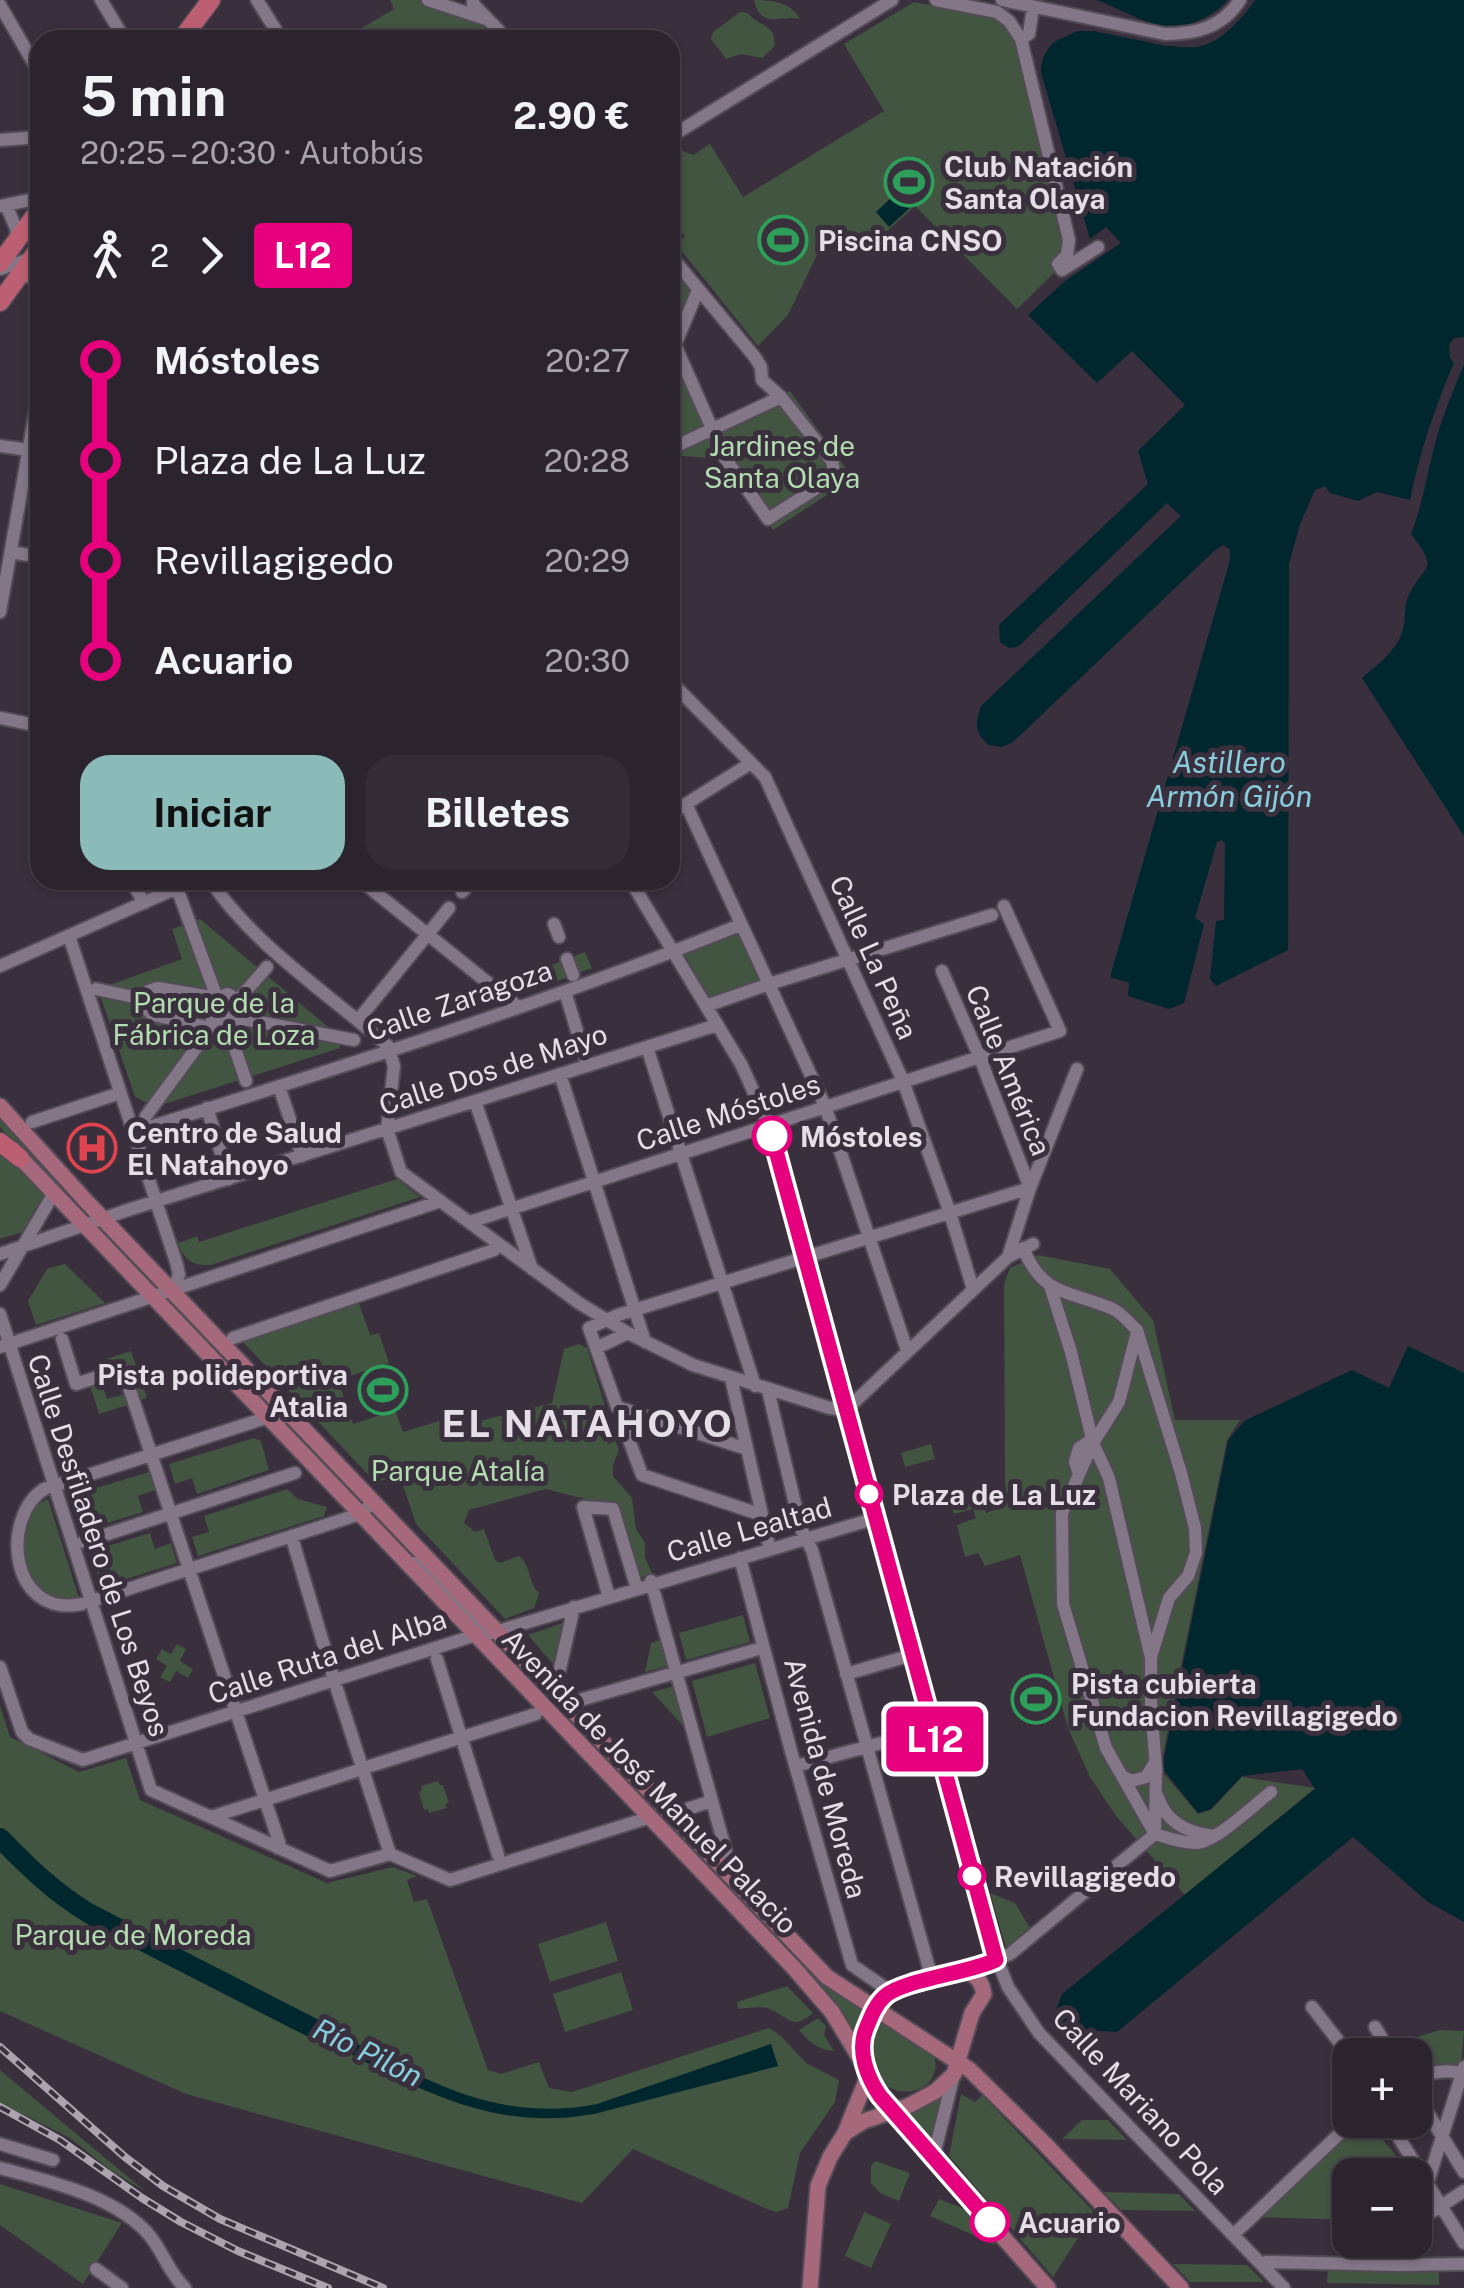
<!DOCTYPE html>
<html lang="es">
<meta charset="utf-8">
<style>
:root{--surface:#2b232e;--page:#332b36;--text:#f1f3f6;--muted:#a6a4aa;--line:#47404a;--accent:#8bbbb9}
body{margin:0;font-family:"Public Sans",sans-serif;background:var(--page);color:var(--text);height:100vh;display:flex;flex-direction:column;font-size:38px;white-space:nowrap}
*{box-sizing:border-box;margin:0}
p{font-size:32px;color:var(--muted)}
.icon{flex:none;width:55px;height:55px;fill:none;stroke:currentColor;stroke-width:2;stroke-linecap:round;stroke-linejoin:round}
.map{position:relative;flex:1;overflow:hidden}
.drawer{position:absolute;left:30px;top:30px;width:650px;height:860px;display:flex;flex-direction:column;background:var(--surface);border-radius:30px;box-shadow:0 2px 8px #0004,0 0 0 2px var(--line)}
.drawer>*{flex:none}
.badge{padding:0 20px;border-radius:8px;font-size:35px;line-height:65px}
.buttons{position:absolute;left:1332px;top:2038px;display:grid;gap:20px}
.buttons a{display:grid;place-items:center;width:100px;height:100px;border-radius:20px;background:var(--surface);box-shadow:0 2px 8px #0004,0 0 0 2px var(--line);font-size:50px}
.map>.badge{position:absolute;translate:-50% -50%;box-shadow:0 0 0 5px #fff}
.legs{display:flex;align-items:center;gap:15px;height:110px;padding:0 50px;font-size:32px}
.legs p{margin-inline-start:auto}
.summary{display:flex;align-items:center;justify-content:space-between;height:170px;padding:0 50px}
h1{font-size:55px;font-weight:700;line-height:75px}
.cta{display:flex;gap:20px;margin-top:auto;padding:20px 50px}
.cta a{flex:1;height:115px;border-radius:30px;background:var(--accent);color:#111;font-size:40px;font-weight:700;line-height:115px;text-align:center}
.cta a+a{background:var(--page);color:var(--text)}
ul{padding:0 50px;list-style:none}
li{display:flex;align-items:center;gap:35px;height:100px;font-size:38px}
li i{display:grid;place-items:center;width:15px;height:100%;margin:0 12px;background:currentColor}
li i::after{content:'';width:25px;height:25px;margin:-12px;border:8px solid;border-radius:50%;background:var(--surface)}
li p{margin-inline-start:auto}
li:first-child i{background:linear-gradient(#0000 50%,currentColor 0)}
li:last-child i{background:linear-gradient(currentColor 50%,#0000 0)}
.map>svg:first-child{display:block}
.green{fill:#425541}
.water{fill:#00262e}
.pier{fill:#392f3d}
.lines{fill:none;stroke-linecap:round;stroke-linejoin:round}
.river{stroke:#00262e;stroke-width:20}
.minor-casing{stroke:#534b56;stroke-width:16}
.major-casing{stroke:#534b56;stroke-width:19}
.highway-casing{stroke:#534b56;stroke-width:21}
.minor{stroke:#837787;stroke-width:12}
.major{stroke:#a6697b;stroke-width:15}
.highway{stroke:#bd5f73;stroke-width:18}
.rail-casing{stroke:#aba4ae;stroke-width:8}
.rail{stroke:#392f3d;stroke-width:4;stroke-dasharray:11;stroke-linecap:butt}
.line-1-casing{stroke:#fff;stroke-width:22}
.line-1{stroke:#e6007e;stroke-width:15}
.stop-1-dot{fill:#fff;stroke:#e6007e;stroke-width:5}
.labels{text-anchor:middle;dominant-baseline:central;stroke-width:10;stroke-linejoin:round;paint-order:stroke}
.poi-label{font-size:28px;font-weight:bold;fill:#e4dee7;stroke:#392f3d;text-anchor:start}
.park-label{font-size:28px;fill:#b3dcb1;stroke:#392f3d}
.street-label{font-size:28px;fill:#e4dee7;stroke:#392f3d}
.stop-label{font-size:28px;font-weight:bold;fill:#e4dee7;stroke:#392f3d;text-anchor:start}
.water-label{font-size:30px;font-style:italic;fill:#87cddd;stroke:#392f3d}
.district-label{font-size:38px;font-weight:bold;letter-spacing:2.5px;fill:#e4dee7;stroke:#392f3d}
</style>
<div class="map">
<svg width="1464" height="2288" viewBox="0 0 1464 2288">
<rect width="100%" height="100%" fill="#392f3d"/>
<path class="green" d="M390,0h38l58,19 22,21h-166l52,-31z
M754,0c18,0 37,2 46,19 -18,-5 -39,12 -46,-19z
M914,2l80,15 13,9 9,13 49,200 -4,16 -11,11 5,6 -38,37 -102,-103 -38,34 -47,-12 -42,87 -30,31 -82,-102 9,-8 -15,-20v-57l13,-8 10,4 17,-11 33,53 141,-86 -40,-67z
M740,12c14,2 3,-1 14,7 12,8 23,10 20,28l-12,11 -21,-4 -15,5 -15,-20 2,-7z
M683,271l15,19 -23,55 36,84 79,-38 63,87 -80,52 -52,-71 -51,-4v-177z
M200,919l134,113 6,16 -185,59 -20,-10 -37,-108 84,-30 -10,-30z
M738,930l23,51 -51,17 -27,-46z
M585,952l7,16 -37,14 -6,-16z
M0,1115l86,97 -2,2 -62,-62 -22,-25z
M0,1148l44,46 -21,38 -23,7z
M397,1179l23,18 -209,68c-19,1 -27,-5 -33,-22l19,-7 2,6z
M1038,1255l72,14 43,51 22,100h65l-13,20 -67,329 38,45 13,-4 31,-33 73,11 -130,107 -69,-79 -26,-39 -22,-49 -48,-173 -35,11 -7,-13 -13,4 -8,-32 19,-7 -3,-9 -19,5 -4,-12 28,-8 8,19 13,-5v-6l9,-3 -3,-16 -1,-199 6,-16z
M65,1264l40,39 -69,22 -8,-24 19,-32z
M173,1300l104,109 -3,3 -103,-105 -1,-5z
M359,1303l11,32 9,-2 10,30 -51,17 15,44 42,-14 8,22 46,-14 2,10 101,-25 12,-54 15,-5 8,4 26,83 -6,14 8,-5 4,10 -6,15v11l19,22 4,31 9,14v15l8,17 -15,3 -20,-71 -73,-18 -76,21 -5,13 11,9 9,-3 11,31 5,3 19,-7c12,9 9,27 20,37l-5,15 -29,11 -89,-95 -16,-47 -25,5 -133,-141z
M131,1351l16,47 -10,3 -12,-37 -25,8 -3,-10z
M101,1382l6,17 21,-6 3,11 -32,10 -9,-29z
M254,1438l7,3 8,29 -72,24 -5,-16 -17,6 -6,-20z
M931,1444l4,15 -30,8 -4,-14z
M149,1472l6,18 -17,6 5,16 -51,16 -13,-12 -5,-17 5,-6z
M287,1489l11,10 29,8 -3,9 -126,40 -6,-19 17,-5 -5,-16z
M48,1499l31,99 -19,2 -17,-6 -17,-23 -7,-45 11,-19z
M150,1533l5,16 16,-6 6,20 -70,22 -7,-4 -6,-16 4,-16z
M743,1615l7,27 -64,18 -7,-27z
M563,1623l-9,42 -26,-30z
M660,1640l7,26 -22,6 6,-29z
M177,1644l9,5 -6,12 13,8 -5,9 -12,-7 -6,11 -10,-5 7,-11 -11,-7 6,-10 9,5z
M509,1654l320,332 36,27 -6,31 -353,-385z
M755,1663l15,55 -63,19 -15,-56z
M674,1686l12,43 -34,-37z
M0,1705l10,32 69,35 47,-14 14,42 187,83 66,-16 24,9 -10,4 7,22 13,-3 61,171 13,4 38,-12 10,26 23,4 197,-64 12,8 25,27 33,17 -4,22 -35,51 -12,55 -11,4 -10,-3 -134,-60 -51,54 -396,-109 -186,-83z
M438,1781l2,4h3l6,18 -4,1 2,4 -18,5 -1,-4 -4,1 -5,-18 3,-2 -1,-4z
M990,1893l25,10 15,25 -24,20z
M606,1922l12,39 -68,21 -12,-38z
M621,1972l12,38 -68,22 -12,-38z
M787,1986l26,27c-23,20 -25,1 -47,-5 -10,-2 -18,0 -28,1l-1,-7z
M818,2018l8,8 -2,9 10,16c-16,-1 -25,-9 -35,-21z
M877,2020l56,33c20,52 -87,61 -56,-33z
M1440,2030l24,1 -3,35 -17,-2 -17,4 -14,-30z
M0,2070l146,122 -36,-22 -40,-32 -70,-35z
M945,2093l-13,43 -5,3 -4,-2 -16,-22 2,-4 16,-5z
M961,2094l14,8 7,-7 111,116 -1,5 -39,61 -104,-121z
M1082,2120h26l19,20 -65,-1z
M1354,2120h25l10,13 -6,7 29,35h-62v45l-98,-3z
M875,2161l35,12 -11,28 -19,-8 -9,-10v-17z
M0,2184l122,39 -39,61 -83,-59z
M1104,2192l75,2 16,17 -74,-1z
M939,2199l28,11 15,23 3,-1 11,13 -66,-29z
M864,2212l27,12 -20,44 -26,-12z
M1173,2264l74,1 17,17h-74z
M1328,2266l111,2v17l-112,-2z"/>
<path class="water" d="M1097,0h130c-11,16 -44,30 -63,27 -14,-2 -52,-21 -67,-27z
M1255,0h209v337l-10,1 -5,7 1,13 4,5c-20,46 -34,88 -44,137l-33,-8 -19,9 -28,-8 -5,-7 -10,4 -15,34 -11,40 -1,386 -72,36 -6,-7 6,-58 8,-1 1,-77 -4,-3 -4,2 -22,76 9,6 -20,79 -15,6 -41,-13 1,-13 -19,-6 120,-417v-10l-7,-5 -9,6 -201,191 -11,5 -13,-2c-15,-12 -14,-22 -8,-39l200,-190 -14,-13 -147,142c-9,5 -13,3 -20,-3l-1,-17 149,-141 -10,-33 47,-46 -53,-54 -35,32 -69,-68 37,-34 56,-38 -15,-16 -16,12 -49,-166c-1,-22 16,-39 38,-42 34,-5 79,19 116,16 25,-2 47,-29 60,-47z
M909,181l14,15 -34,31 -13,-15z
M1464,364v472l-102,-158c15,-13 37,-29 41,-49 3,-11 1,-23 5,-32 16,-35 33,-24 3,-63 12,-31 15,-55 23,-86 7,-29 19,-56 30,-84z
M1408,1346l56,27v549l-36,-20 -75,-65 -236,195 -45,-3 -11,-6 -5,-13 6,-16 253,-205 -13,-20 -60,7 -31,33 -13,4 -36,-45 66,-327 9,-12 9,-9 106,-50 37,18z
M323,2026c92,47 166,99 274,78l174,-60 7,22 -184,48c-108,19 -183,-30 -277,-77z"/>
<path class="pier" d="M1249,0h6l-12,16 -27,24 -18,7 -31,-1 -73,-15h-17l-25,12 -8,11 -7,20 -1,-8 3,-14 10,-12 27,-14h18l74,15 29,1 16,-6 27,-23z"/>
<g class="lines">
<path class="river" d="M0,1838c28,29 55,55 90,76l254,130"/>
<g class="minor-casing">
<path id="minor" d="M101,0l24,40
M257,0l25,40
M428,0l58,19
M473,0v4l35,36
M936,0l61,12 12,9 12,18 48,201 -2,15 -9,9 4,6 36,-23
M1002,0l163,34c30,0 57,-6 75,-34
M0,5l40,69
M1021,39l8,-5 4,-27
M168,40h2
M670,137l222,-137
M0,140l40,-3
M6,205l10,23 1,10
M0,206l40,-8
M670,255l84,101 7,11 1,13 19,17 51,64 2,10 -6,10 -60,38 -43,-61 -50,-113
M0,269l32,-11 8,5
M23,272l17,12
M670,357l28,-67
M0,446l29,4
M670,449l111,-52
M11,552l29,5
M0,612l40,-227
M670,681l95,96 138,304 47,132 23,76
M0,718l40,8
M686,804l139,302 82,244
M670,814l81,-51
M131,880l13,23
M210,880c43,65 119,114 178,166l6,20 -7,63 14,43 178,131 49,30 65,32 137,43 16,2
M360,880l158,127
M630,880l111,184 28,62 220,813 19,48 31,46 245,255
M462,892l3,-3
M554,924l5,13
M69,936l108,329 2,10 -7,16
M567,959l6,16
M0,966l195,-86
M942,971l38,87 50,130
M158,988l59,10 -1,6 11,2 4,4 1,9c-6,7 -12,4 -20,2l4,-17
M96,989l47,10
M567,998l18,60
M238,1000l29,-33
M706,1006l63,-22 223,-69
M153,1015l5,-27 -10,3 -5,8 3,10 7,6 58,13 1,-5
M244,1019l110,21
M358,1020l91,-112
M230,1034l16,47
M647,1047l108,339
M560,1074l85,268
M279,1086l23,70
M475,1101l57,168
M207,1108l22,71
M146,1116l65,-88c16,11 24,8 33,-9l-6,-19 -10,-6 -11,4 -40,-110
M32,1122l82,-27
M134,1132c204,-64 408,-127 606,-207
M470,1222l590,-191 -56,-125
M1023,1248c21,50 47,42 90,61 10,5 16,14 24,21l44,143 14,55 1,25 -8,23 -19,22 -18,59v46l5,67 -1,64c13,4 27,9 41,9 20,-1 58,-38 75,-51
M0,1254l128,-44 589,-185
M1008,1257l22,-69 47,-119
M0,1285l54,-92
M1050,1286l21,66 22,91 16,35 41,176
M0,1314l151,476 179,81 60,-17 60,26 201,-63
M233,1338l261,-88
M62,1339l14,45 47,-15 156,473 -1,6
M0,1347l441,-146
M596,1348l32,-15
M731,1378l39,172
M768,1390l33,139 11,21 120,429
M627,1410l-5,11 20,54 120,40
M846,1410l162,-153 25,-13
M747,1449l-130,-42 -28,-79 29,-13 412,-127
M1079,1474l-4,-12 4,-14 17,-11
M54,1486l215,-69h23
M46,1488c-46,26 -38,131 36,116
M292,1538l42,142 56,174
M83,1542l212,-69
M740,1558l51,193 61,214 39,27
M414,1563l18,14 56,57 388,-116
M651,1581l82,296
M609,1597l-26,-90 30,2 24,80
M91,1601l269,-87 7,-6
M437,1659l61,196
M0,1667l22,65 7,7 54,21 393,-125
M846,1674l59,-17
M558,1677l16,-70
M580,1700l175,-50
M370,1766l166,-52
M796,1766l137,-37
M1122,1776l10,5 14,-4 8,-13
M1158,1797c8,26 31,36 56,39
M684,1810l28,-9
M211,1817l145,-46
M967,1971l43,-17 145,-120 -49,-86 -43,-144 -1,-91 31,-70 26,-41 18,-70
M1312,2007l38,49
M1375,2027l17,28
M1415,2079c14,-7 34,-11 49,-4
M1415,2092l49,80
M1388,2120l76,123
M0,2144l53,16
M933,2159l21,-85
M0,2168c48,13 117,28 150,68 13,16 19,37 35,52
M1416,2222l48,-31
M1415,2223l49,-156
M1233,2235l121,-115
M1266,2262l133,3 65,-1
M1402,2265l8,-25
M96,2269l26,19"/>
</g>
<g class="major-casing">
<path id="major" d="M0,1106l86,95 741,776 143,93 75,74 136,144
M12,1149l782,819 38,44 32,53
M845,2133l19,-12 44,-15 28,-15 18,-17 18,-61 12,-19c-2,-11 -6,-17 -17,-23 -20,5 -64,12 -80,23 -22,16 -29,53 -21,77 8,26 33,48 50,68 44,50 88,99 132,149
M810,2288l8,-102 12,-29 15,-24 23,-57"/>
</g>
<g class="highway-casing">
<path id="highway" d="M181,40l30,-40
M0,263l40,-54
M0,302l40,-55
M0,1142l20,16"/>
</g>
<use href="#minor" class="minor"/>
<use href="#major" class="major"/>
<use href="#highway" class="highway"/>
<g class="rail-casing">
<path id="rail" d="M0,2047l125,110 38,29 57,33 163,69
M0,2107l60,33 82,58 39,24 57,29 90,37"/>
</g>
<use href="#rail" class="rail"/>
</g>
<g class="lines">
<g class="line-1-casing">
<path id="line-1" d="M772,1136l224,824c-27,13 -93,20 -111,36 -10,9 -14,21 -19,33 -9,22 1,48 14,67l110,126"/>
</g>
<use href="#line-1" class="line-1"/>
</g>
<defs>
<g id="stadium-ring" transform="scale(2.5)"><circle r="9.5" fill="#392f3d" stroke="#2e9e5b" stroke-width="1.5"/><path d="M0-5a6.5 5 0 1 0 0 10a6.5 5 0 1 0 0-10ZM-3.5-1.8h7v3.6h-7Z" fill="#2e9e5b"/></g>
<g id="hospital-ring" transform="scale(2.5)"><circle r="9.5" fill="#392f3d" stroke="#e0444e" stroke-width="1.5"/><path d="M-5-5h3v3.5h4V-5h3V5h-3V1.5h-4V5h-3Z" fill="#e0444e"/></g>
</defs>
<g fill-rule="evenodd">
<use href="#stadium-ring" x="909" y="182"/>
<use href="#stadium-ring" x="783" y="240"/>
<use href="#hospital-ring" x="92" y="1148"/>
<use href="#stadium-ring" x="383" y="1390"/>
<use href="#stadium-ring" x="1036" y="1699"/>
</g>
<g class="stop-1-dot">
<circle cx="772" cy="1136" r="18"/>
<circle cx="869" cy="1494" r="12"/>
<circle cx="972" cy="1876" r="12"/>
<circle cx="990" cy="2222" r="18"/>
</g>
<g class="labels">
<g class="poi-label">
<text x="944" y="166">Club Natación<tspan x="944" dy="32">Santa Olaya</tspan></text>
<text x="818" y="240">Piscina CNSO</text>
<text x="127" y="1132">Centro de Salud<tspan x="127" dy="32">El Natahoyo</tspan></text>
<text x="348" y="1374" text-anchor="end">Pista polideportiva<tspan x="348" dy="32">Atalia</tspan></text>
<text x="1071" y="1683">Pista cubierta<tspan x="1071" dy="32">Fundacion Revillagigedo</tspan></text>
</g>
<g class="park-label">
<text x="782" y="445">Jardines de<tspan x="782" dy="32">Santa Olaya</tspan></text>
<text x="214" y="1002">Parque de la<tspan x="214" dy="32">Fábrica de Loza</tspan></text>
<text x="458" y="1470">Parque Atalía</text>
<text x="133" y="1934">Parque de Moreda</text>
</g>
<g class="street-label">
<text transform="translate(874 957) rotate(66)">Calle La Peña</text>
<text transform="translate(459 1000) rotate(-19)">Calle Zaragoza</text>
<text transform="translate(493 1069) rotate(-18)">Calle Dos de Mayo</text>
<text transform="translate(1009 1070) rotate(68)">Calle América</text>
<text transform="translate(728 1112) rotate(-18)">Calle Móstoles</text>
<text transform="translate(749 1529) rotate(-16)">Calle Lealtad</text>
<text transform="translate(99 1545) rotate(72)">Calle Desfiladero de Los Beyos</text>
<text transform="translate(327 1656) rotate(-18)">Calle Ruta del Alba</text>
<text transform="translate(826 1778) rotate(75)">Avenida de Moreda</text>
<text transform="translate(650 1781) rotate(46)">Avenida de José Manuel Palacio</text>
<text transform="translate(1141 2101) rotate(47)">Calle Mariano Pola</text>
</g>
<g class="stop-label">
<text x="800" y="1136">Móstoles</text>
<text x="892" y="1494">Plaza de La Luz</text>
<text x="994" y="1876">Revillagigedo</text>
<text x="1018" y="2222">Acuario</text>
</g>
<g class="water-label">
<text x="1229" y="762">Astillero<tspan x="1229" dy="34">Armón Gijón</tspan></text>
<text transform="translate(368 2052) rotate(26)">Río Pilón</text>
</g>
<g class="district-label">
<text x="588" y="1423">EL NATAHOYO</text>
</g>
</g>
</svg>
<div class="buttons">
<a>+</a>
<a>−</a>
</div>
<b class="badge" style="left:935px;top:1739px;background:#e6007e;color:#fff">L12</b>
<section class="drawer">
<div class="summary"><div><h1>5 min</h1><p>20:25 – 20:30 · Autobús</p></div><b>2.90 €</b></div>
<div class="legs"><svg class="icon" aria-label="walk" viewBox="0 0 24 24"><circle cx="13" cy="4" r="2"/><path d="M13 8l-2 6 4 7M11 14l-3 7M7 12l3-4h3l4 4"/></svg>2<svg class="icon" aria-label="forward" viewBox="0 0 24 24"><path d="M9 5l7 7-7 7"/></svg><b class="badge" style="background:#e6007e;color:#fff">L12</b></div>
<ul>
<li><i style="color:#e6007e"></i><b>Móstoles</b><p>20:27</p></li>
<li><i style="color:#e6007e"></i><span>Plaza de La Luz</span><p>20:28</p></li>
<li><i style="color:#e6007e"></i><span>Revillagigedo</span><p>20:29</p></li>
<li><i style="color:#e6007e"></i><b>Acuario</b><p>20:30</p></li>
</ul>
<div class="cta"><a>Iniciar</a><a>Billetes</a></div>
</section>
</div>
